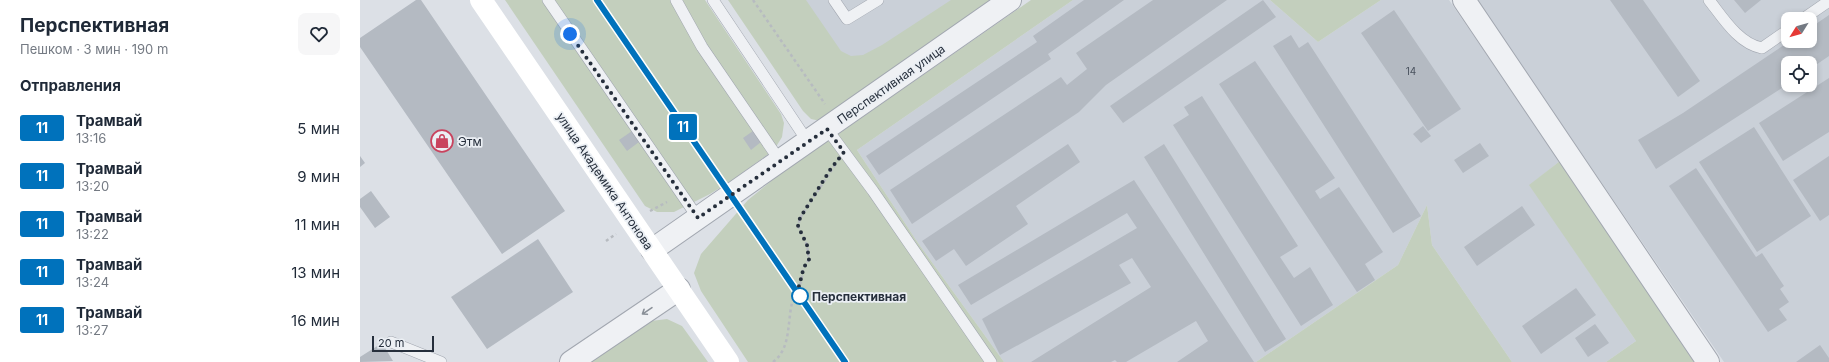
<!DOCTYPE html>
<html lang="ru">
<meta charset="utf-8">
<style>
:root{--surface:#fff;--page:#f6f6f7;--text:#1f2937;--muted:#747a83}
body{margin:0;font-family:Inter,sans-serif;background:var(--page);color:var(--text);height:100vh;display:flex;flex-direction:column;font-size:15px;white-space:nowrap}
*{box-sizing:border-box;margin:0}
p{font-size:13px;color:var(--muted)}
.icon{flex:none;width:22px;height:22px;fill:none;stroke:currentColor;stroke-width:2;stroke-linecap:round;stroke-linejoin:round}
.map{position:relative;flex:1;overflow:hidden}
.panel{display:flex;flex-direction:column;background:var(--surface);width:360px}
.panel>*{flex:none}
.badge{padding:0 8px;border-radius:3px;font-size:14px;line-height:26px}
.needle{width:26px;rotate:233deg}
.controls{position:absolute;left:1421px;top:12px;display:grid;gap:8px}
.controls a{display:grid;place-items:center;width:36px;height:36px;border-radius:8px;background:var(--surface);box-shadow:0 2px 6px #0003;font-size:20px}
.scale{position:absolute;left:12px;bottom:10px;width:62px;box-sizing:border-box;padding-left:4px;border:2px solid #262f3c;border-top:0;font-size:11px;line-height:14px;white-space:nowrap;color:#262f3c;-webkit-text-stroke:3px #ebeff4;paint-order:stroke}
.you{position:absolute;width:20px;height:20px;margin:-10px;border:3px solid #fff;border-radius:50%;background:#1a73e8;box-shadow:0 0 0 6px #1a73e833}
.map>.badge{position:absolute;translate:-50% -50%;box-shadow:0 0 0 2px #fff}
h2{padding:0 20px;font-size:15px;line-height:36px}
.round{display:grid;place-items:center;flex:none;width:42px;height:42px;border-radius:8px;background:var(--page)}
.overview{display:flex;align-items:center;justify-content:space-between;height:68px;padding:0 20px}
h1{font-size:19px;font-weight:700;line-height:30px}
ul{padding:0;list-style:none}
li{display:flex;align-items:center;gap:12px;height:48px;padding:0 20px}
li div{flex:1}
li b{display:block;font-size:15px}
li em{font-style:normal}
li .badge{min-width:44px;font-weight:700;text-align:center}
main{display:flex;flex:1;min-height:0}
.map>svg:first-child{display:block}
.built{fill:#cad0d8;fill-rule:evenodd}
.green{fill:#c3cfbd}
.building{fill:#b4bac2}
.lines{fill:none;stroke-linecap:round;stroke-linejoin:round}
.service-casing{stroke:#a2a7b0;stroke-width:12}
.minor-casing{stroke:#a2a7b0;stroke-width:24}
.tertiary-casing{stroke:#a2a7b0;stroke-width:24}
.path{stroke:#b7bbc0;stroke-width:2.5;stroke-dasharray:3 3;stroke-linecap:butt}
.service{stroke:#eff1f4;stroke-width:11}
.minor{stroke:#eff1f4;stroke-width:22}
.tertiary{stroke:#eff1f4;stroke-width:22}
.secondary{stroke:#fff;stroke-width:22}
.tram{stroke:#76818f;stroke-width:1}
.oneway{stroke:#8a9098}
.line-casing{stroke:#fff;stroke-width:9}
.line{stroke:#0072bc;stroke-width:6}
.walk{stroke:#262f3c;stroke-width:4;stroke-dasharray:0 7.2}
.stop-dot{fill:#fff;stroke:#0072bc;stroke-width:2}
.labels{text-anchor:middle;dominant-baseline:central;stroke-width:3.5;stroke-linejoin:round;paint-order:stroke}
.number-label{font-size:10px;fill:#4a525e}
.street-label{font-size:12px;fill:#262f3c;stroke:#ebeff4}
.poi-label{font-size:12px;fill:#262f3c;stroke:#ebeff4;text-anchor:start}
.stop-label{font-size:12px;font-weight:bold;fill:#262f3c;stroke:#ebeff4;text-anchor:start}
</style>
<main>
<section class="panel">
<div class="overview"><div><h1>Перспективная</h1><p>Пешком · 3 мин · 190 m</p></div><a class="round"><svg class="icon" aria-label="heart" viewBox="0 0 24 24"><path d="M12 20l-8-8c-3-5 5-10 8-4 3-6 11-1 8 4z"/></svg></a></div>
<h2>Отправления</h2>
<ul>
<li><span class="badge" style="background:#0072bc;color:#fff">11</span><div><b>Трамвай</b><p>13:16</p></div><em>5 мин</em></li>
<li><span class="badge" style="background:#0072bc;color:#fff">11</span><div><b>Трамвай</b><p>13:20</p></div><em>9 мин</em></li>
<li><span class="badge" style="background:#0072bc;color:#fff">11</span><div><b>Трамвай</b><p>13:22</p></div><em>11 мин</em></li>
<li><span class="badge" style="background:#0072bc;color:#fff">11</span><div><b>Трамвай</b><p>13:24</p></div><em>13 мин</em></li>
<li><span class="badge" style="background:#0072bc;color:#fff">11</span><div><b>Трамвай</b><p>13:27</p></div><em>16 мин</em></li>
</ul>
</section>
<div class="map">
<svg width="1469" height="362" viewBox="0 0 1469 362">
<rect width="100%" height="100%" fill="#dce0e6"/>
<path class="built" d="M407,0h208l-142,98z
M713,0h197l48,42 63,-42h68l111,161 -30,24 106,156 -30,21h-94l-80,-117 -5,-40 -29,60 -142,97h-252l-86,-119 -61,-93z
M1117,0h352v362h-105zM1428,19h22v22h-22zM1428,63h22v22h-22z"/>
<path class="green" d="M145,0h200l76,114 3,9 -2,14 -8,13 -40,29 -24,15 -36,18h-17l-12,-6z
M368,0h78l35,51 10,5 12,-1 19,-10 69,-45h52l-178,122 -14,-3 -8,-8z
M671,0h42l-216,150 61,93 86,119h-256l-47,-71 -7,-18 7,-19 47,-54 44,-36 49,-32z
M910,0h111l-63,42z
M1200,161l134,201h-88l30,-21 -107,-156z
M1067,205l5,40 80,117h-256l142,-97z
M307,319l15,7 26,36h-124l67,-41z"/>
<path class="building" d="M56,0h5l144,211 -63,43 -142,-207v-9z
M724,0h40l-76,54 3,5 -172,116 -13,-19 171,-114 -4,-6z
M793,0h74l-121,85 -27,27 -167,112 -22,-34 171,-113 6,8 20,-16 -11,-16z
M903,0l13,17 -153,106 -13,-17z
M1250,0h33l57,81 -22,16z
M1374,0h27l-16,13z
M1034,10l67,99 -33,22 -67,-98z
M1469,15v41l-19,13v-6h-22v21l-132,85 -18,-29 45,-27 107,-72h20v-13z
M931,35l8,13 9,-6 113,174 -28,17 -120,-187z
M895,61l80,117 -20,13 5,8 19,-12 44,65 -18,12 10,16 -18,12 -138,-208z
M1469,78v54l-46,29 -24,-38z
M842,96l96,150 -18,11 14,21 16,-11 23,38 -32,21 -128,-201 16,-10 -5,-8z
M1063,126l8,10 -10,7 -8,-9z
M1394,127l57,89 -54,36 -58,-90z
M272,131l7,11 -12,9 -8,-11z
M393,131l8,11 -10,8 -8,-12z
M1120,143l9,13 -26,17 -9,-13z
M708,144l12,18 -64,44 12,18 -62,42 -12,-17 -18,12 -14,-20z
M804,144l122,195 -21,13 -121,-195z
M0,156l5,7 -5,4z
M1469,156v59l-9,6 -27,-41z
M1336,168l60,89 6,-4 22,33 -4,3 9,13 -10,7 8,11 -19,12 -99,-146z
M774,180l120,182h-77l31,-21 -12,-20 -70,41h-9l-2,-2 -4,2h-80l120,-75 -19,-29 -13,7 12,18 -131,72 -18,-36 155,-91 -10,-15 -156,92 -13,-20z
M11,191l19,26 -15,11 -15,-21v-8z
M1162,206l13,19 -58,41 -13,-19z
M178,239l35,53 -86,57 -36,-52z
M1216,288l20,27 -55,39 -19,-28z
M1235,324l14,19 -21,14 -13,-19z
M22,343l11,18 -33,1v-5z
M1460,345l9,13v4h-33z"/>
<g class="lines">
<g class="service-casing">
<path id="service" d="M188,0l150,218
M316,0l26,47 78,114
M353,0l95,142
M474,0l13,19 31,-19
M1349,0c14,18 30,44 53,48l26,-18
M1443,19l26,-18
M467,129l46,62 118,171
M31,342l50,20"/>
</g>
<g class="minor-casing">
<path id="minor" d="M1104,0l244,362
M292,250l358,-250"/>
</g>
<g class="tertiary-casing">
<path id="tertiary" d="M211,362l108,-73"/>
</g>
<path class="path" d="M393,0l72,104
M290,211l17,-9
M246,241l10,-7
M413,362c20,-15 13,-44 21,-66 1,-5 5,-8 7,-14 2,-9 1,-16 8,-22l-2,-15 -9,-19 2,-8 35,-53"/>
<use href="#service" class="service"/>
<use href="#minor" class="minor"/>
<use href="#tertiary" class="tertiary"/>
<path class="secondary" d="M121,0l247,362"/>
<path class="tram" d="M237,0l248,362"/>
</g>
<defs><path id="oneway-shaft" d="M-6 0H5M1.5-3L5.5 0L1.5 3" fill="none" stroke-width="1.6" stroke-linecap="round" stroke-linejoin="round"/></defs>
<use class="oneway" href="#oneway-shaft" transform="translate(287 311) rotate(146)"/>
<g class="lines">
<g class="line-casing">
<path id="line" d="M237,0l248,362"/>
</g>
<use href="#line" class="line"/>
<path class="walk" d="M210,34l128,184 129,-89 17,23 -14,18 -30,48 -2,8 9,19 2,15c-8,8 -7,21 -12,31l3,5"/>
</g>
<defs>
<g id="shop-ring" transform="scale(1.15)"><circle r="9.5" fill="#ebeff4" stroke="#c9435e" stroke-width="1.5"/><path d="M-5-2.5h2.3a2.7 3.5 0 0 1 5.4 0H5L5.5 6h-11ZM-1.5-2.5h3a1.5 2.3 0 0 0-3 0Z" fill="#c9435e"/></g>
</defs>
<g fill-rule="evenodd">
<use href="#shop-ring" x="82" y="141"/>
</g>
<circle class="stop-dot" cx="440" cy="296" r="8"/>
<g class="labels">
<g class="number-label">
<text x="1051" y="71">14</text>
</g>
<g class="street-label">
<text transform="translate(531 84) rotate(-35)">Перспективная улица</text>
<text transform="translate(245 181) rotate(56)">улица Академика Антонова</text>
</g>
<g class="poi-label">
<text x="98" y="141">Этм</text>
</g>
<g class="stop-label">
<text x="452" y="296">Перспективная</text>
</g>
</g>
</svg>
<div class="controls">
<a><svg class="needle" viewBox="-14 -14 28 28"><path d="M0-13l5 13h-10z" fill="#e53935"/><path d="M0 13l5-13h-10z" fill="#747a83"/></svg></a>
<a><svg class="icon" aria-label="locate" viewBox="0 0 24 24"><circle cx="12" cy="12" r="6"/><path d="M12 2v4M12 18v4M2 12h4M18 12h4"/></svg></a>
</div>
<div class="scale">20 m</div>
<div class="you" style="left:210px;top:34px"></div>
<b class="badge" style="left:323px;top:127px;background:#0072bc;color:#fff">11</b>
</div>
</main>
